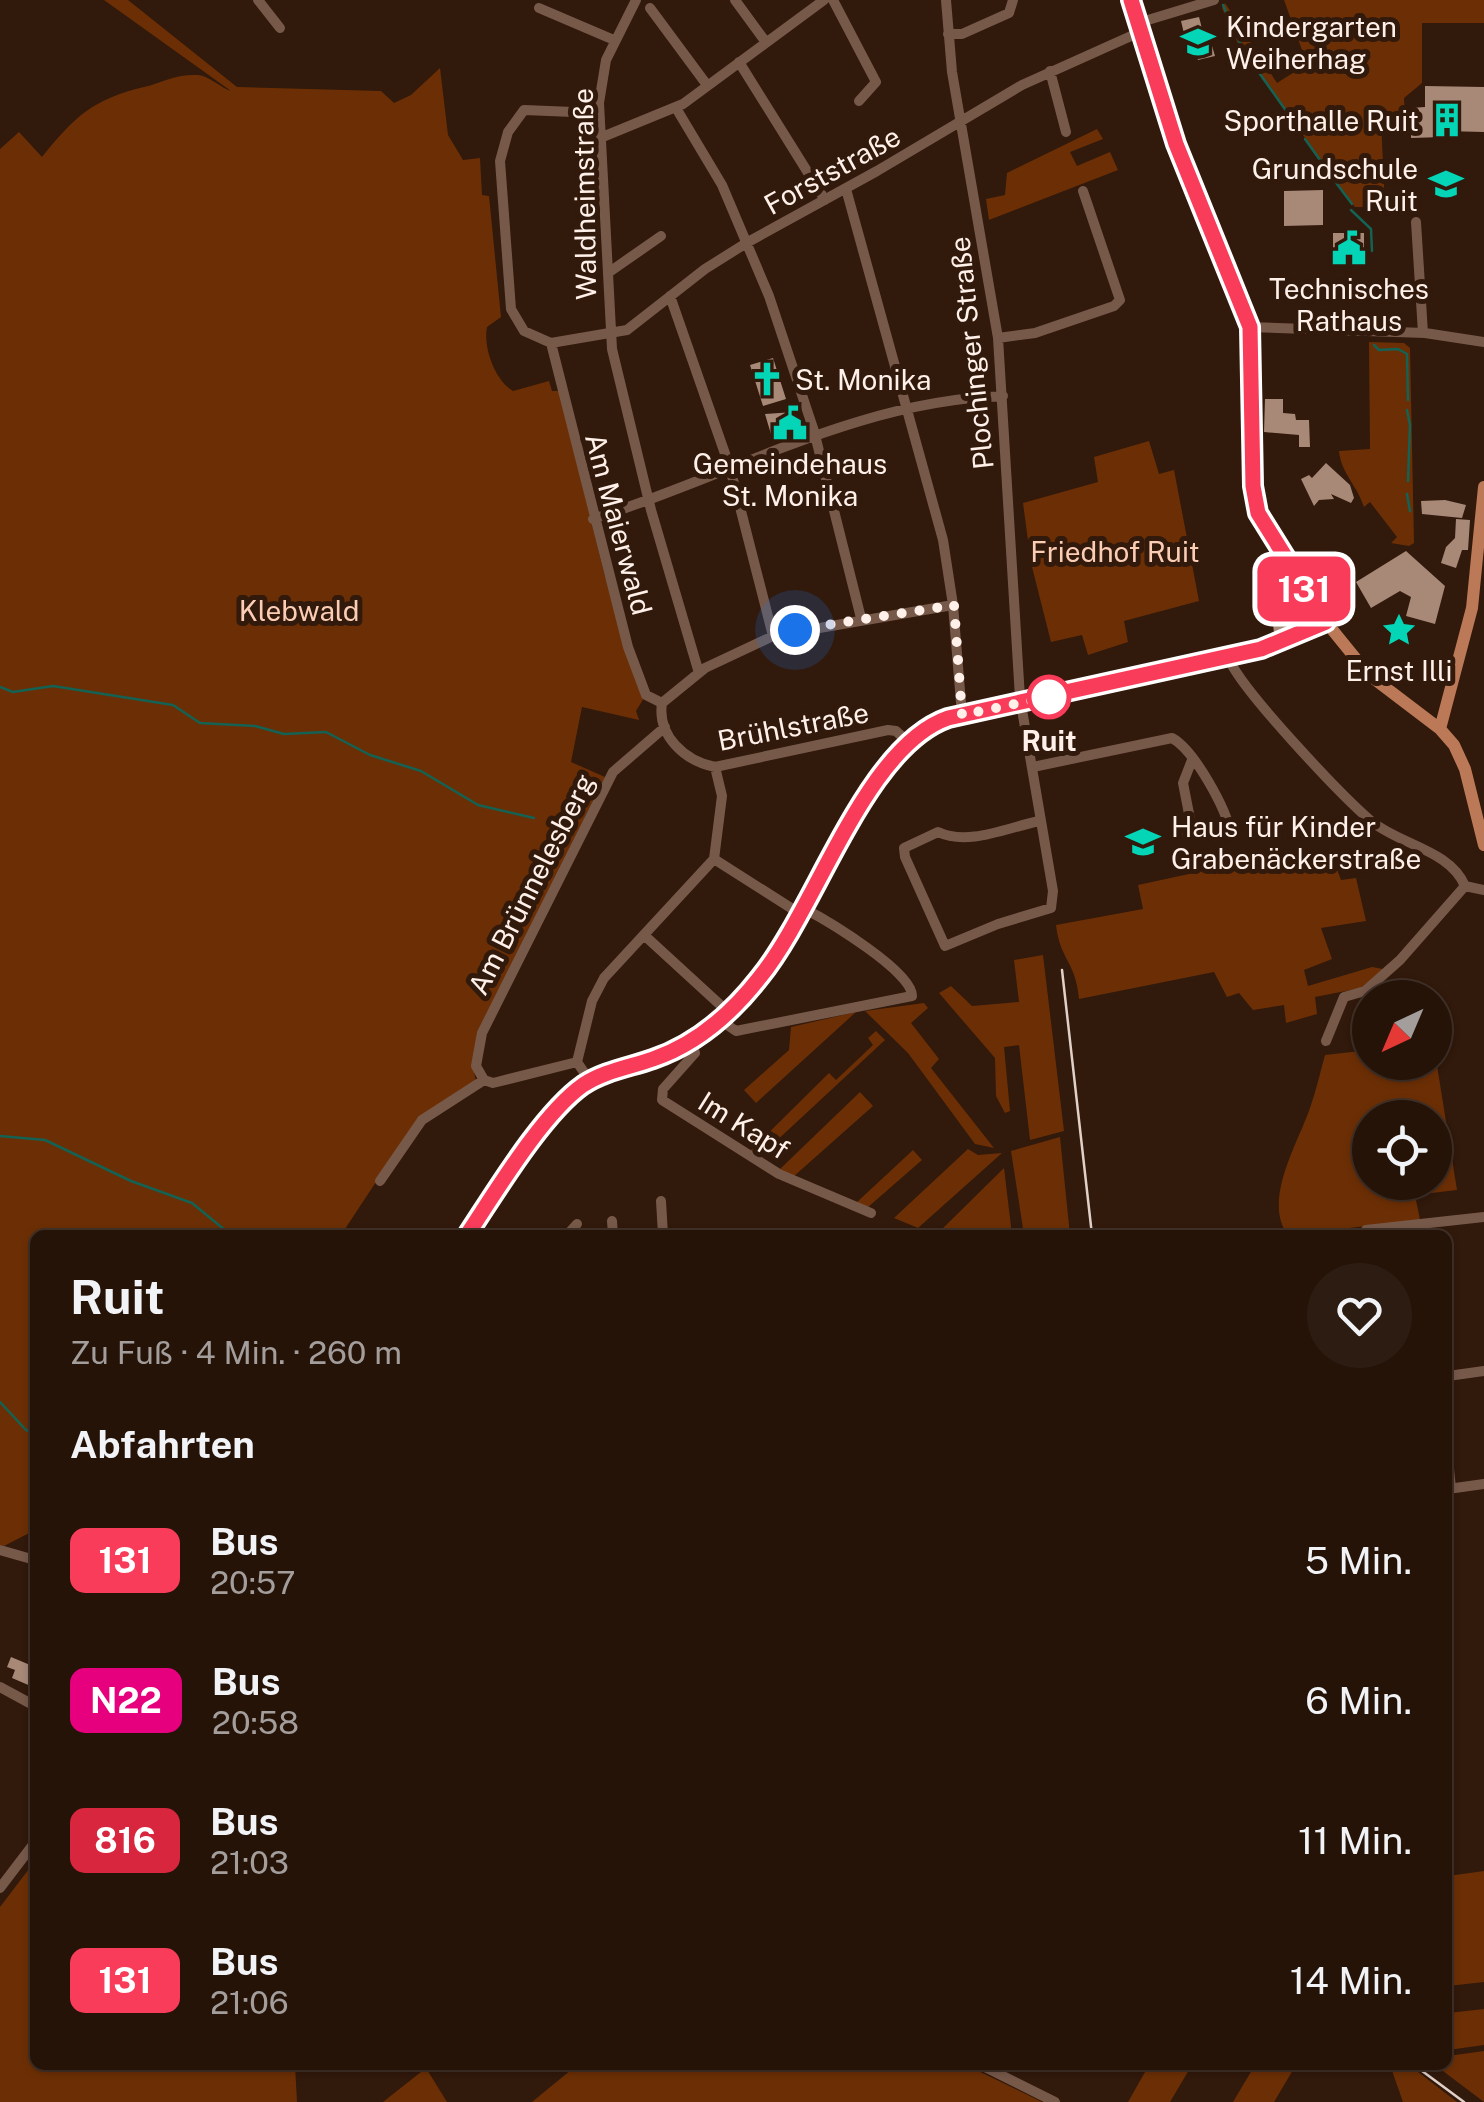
<!DOCTYPE html>
<html lang="de">
<meta charset="utf-8">
<style>
:root{--surface:#251308;--page:#2d1c12;--text:#f1f3f6;--muted:#a39e9c;--line:#423229}
body{margin:0;font-family:"Public Sans",sans-serif;background:var(--page);color:var(--text);height:100vh;display:flex;flex-direction:column;font-size:38px;white-space:nowrap}
*{box-sizing:border-box;margin:0}
p{font-size:32px;color:var(--muted)}
.icon{flex:none;width:55px;height:55px;fill:none;stroke:currentColor;stroke-width:2;stroke-linecap:round;stroke-linejoin:round}
.map{position:relative;flex:1;overflow:hidden}
.side{position:absolute;left:30px;top:1230px;width:1422px;height:840px;display:flex;flex-direction:column;background:var(--surface);border-radius:15px;box-shadow:0 2px 8px #0004,0 0 0 2px var(--line)}
.side>*{flex:none}
.badge{padding:0 20px;border-radius:15px;font-size:35px;line-height:65px}
.needle{width:65px;rotate:224deg}
.fabs{position:absolute;left:1352px;top:980px;display:grid;gap:20px}
.fabs a{display:grid;place-items:center;width:100px;height:100px;border-radius:50%;background:var(--surface);box-shadow:0 2px 8px #0004,0 0 0 2px var(--line);font-size:50px}
.you{position:absolute;width:50px;height:50px;margin:-25px;border:8px solid #fff;border-radius:50%;background:#1a73e8;box-shadow:0 0 0 15px #1a73e833}
.map>.badge{position:absolute;translate:-50% -50%;box-shadow:0 0 0 5px #fff}
h2{padding:0 40px;font-size:38px;line-height:90px}
.round{display:grid;place-items:center;flex:none;width:105px;height:105px;border-radius:52px;background:var(--page)}
.overview{display:flex;align-items:center;justify-content:space-between;height:170px;padding:0 40px}
h1{font-size:48px;font-weight:700;line-height:75px}
ul{padding:0;list-style:none}
li{display:flex;align-items:center;gap:30px;height:140px;padding:0 40px}
li div{flex:1}
li b{display:block;font-size:38px}
li em{font-style:normal}
li .badge{min-width:110px;font-weight:700;text-align:center}
.map>svg:first-child{display:block}
.green{fill:#6c2f05;fill-rule:evenodd}
.lines{fill:none;stroke-linecap:round;stroke-linejoin:round}
.stream{stroke:#136254;stroke-width:2.5}
.building{fill:#a88978}
.minor{stroke:#77594a;stroke-width:10}
.major{stroke:#bb7957;stroke-width:12}
.tram{stroke:#e0d0c8;stroke-width:2.5}
.line-casing{stroke:#fff;stroke-width:22}
.line{stroke:#f83c5a;stroke-width:15}
.walk{stroke:#fff0e9;stroke-width:10;stroke-dasharray:0 18}
.stop-dot{fill:#fff;stroke:#f83c5a;stroke-width:5}
.labels{text-anchor:middle;dominant-baseline:central;stroke-width:10;stroke-linejoin:round;paint-order:stroke}
.poi-label{font-size:28px;fill:#fff0e9;stroke:#31190b;text-anchor:start}
.street-label{font-size:28px;fill:#fff0e9;stroke:#31190b}
.park-label{font-size:28px;fill:#fccdb5;stroke:#31190b}
.stop-label{font-size:28px;font-weight:bold;fill:#fff0e9;stroke:#31190b}
</style>
<div class="map">
<svg width="1484" height="2102" viewBox="0 0 1484 2102">
<rect width="100%" height="100%" fill="#31190b"/>
<path class="green" d="M104,0h24l109,87 144,4 13,12 17,-8 29,-27 8,67 15,25 17,-2 2,37 7,1 12,121 -14,10c-4,21 8,53 26,64l36,-10 3,10h7l45,182 40,125 -8,13 3,9 -57,-13 -11,55 34,15 -127,255 -5,35 3,15 -71,56 -64,97h-306v295l-31,16 -4,-1v-1396l19,-17 23,25c32,-40 51,-58 102,-70 18,-4 31,-13 53,-12 11,0 24,13 34,16z
M1284,0h200v23h-62v60l-18,15 1,21 -24,1 4,87h-30l-115,-159 -18,-40 3,-5 52,80 30,-19z
M1097,129l6,10 -33,13 7,14 33,-14 8,18 -129,50 -3,-21 19,-4 2,-22z
M1369,342l35,1 6,5 4,195 -5,3 -18,-3 6,-6 -27,-35 -6,5c-7,-22 -23,-34 -25,-56l31,-2z
M1149,441l10,33 15,-4 25,131 -75,20 4,21 -40,13 -6,-20 -31,7 -20,-79 -8,-60 75,-21 -4,-25z
M1305,849l4,15 24,-5 8,21 15,-2 10,43 -45,7 11,31 -28,11 4,16 64,-19 11,2 -22,19 -46,9 2,17 -31,9 -2,-18 -31,5 -14,-17 -12,4 -13,-25 -135,27c-3,-37 -19,-39 -23,-74l87,-16 -5,-24z
M1043,955l21,176 -34,9 -11,-95 -15,2 6,64 -5,2 -9,-17 -1,-38 -56,-65 12,-7 21,20 47,-4 -5,-42z
M924,1003l4,5 -17,15 28,36 -8,9 63,80 -19,-4 -67,-91 -43,-42z
M856,1012l-100,91 -12,-13 45,-40 2,-23z
M876,1031l9,9 -126,117 -9,-6 79,-78 7,7 37,-35 -5,-7z
M1370,1050v12h65v-9l22,137 -42,5 5,25 -132,15c-26,-34 10,-92 22,-127 6,-17 10,-35 15,-53zM1370,1118h65v64h-65z
M860,1092l13,14 -80,71 -14,-7z
M1060,1137l10,98h-46l-13,-84z
M968,1149l10,6 24,-2 -84,75 -24,-10z
M913,1150l9,10 -55,48 -11,-5z
M1004,1168l8,67 -75,-1z
M35,1861v204h260l2,37h-297v-195z
M1484,1871v111l-36,4v-110z
M1484,2009v36l-36,5v-37z
M1484,2051v51l-49,-37h13v-9z
M577,2065h389l76,37h-510z
M1149,2065h43l-22,37h-42z
M1255,2065h41l-22,37h-41z
M1390,2065h19l48,37h-54z
M426,2068l21,34h-64z"/>
<g class="lines">
<path class="stream" d="M1223,5l20,45 58,82
M1305,139l20,28
M1328,172l24,32
M1351,210l20,19 1,22
M1374,345l5,5 19,-1 9,5 1,46
M1407,410l3,15 -2,56
M1407,494l3,17
M0,687l13,5 40,-6 120,19 27,18 55,3 29,8 42,-2 44,23 51,16 57,34 56,13
M0,1136l45,4 86,41 61,22 39,32
M0,1402l26,28 9,3"/>
</g>
<path class="building" d="M1199,17l6,23 5,-1 5,17 -17,4 -5,-16 -6,2 -6,-25z
M1425,86l59,1v45l-40,-1 -1,6 -32,1v-30l14,-1z
M1323,190v35l-39,1v-35z
M1333,233h31v31h-31z
M773,358l13,41 -23,7 -13,-41z
M1265,399h18v14l12,1 1,6h13l1,27h-11v-12l-35,-3z
M794,412l5,19 -26,10 -8,-27z
M1326,463l24,22 4,13 -3,5 -20,-9 3,5 -15,1 -5,6 -13,-27 8,-4 3,3z
M1445,500l21,5 -4,13 -40,-4 -1,-13z
M1456,519l14,1 -2,30h-6l-6,18 -15,-5 5,-16 9,-9z
M1406,551l39,35 -10,38 -29,-8 5,-19 -11,-6 -29,17 -15,-26z
M1301,601l8,18 -35,15 -1,-11 8,-5 -4,-11z
M11,1657l24,10 -2,20 -21,-9 3,-8 -8,-3z"/>
<g class="lines">
<path class="minor" d="M258,0l22,28
M636,0l-30,60 -7,43 13,246 39,161 48,163
M735,0l30,41
M833,0l43,82 -17,19
M946,0l6,72 46,266 22,360 33,193 -2,17 -53,16 -53,22 -40,-89 -1,-9 34,-16c30,14 68,-4 101,-11
M539,8l75,32
M650,8l57,77
M1138,23l76,-23
M948,34h14l47,-21 4,-13
M739,62l86,138
M1050,71l16,61
M676,108l46,77 47,111 45,135 47,187
M598,113l-74,-3 -16,22 -8,29 11,148 13,22 27,12 76,-13 78,-61 43,-27 129,-71 145,-86 118,-53
M600,138l83,-34 141,-104
M846,189l97,351 10,65 9,110
M1416,222l7,111
M608,273l53,-37
M670,296l60,172 43,168
M1249,327l176,6 59,9
M998,338l37,-5 79,-27 6,-6 -37,-109
M551,343l77,304 18,48 16,8
M593,519c134,-42 266,-119 410,-123
M1228,657c12,32 114,139 143,164 29,24 79,29 94,65
M662,703l43,-35 68,-32 180,-31
M662,703c-5,33 23,58 53,64l173,-37 8,1 12,11
M1033,767l139,-29c22,12 55,71 59,97
M1187,834l5,-5 -9,-46 9,-23
M714,859l88,56
M1465,886l19,4
M644,935l84,77
M720,1020l16,11 176,-35c1,-24 -84,-75 -107,-87
M1326,1041l18,-44 21,-6 35,-31 65,-74
M691,1042l4,11 -32,36 -1,11 117,74 92,39
M484,1080l-8,-14 6,-33 131,-261 52,-45
M590,1081l-13,-19 15,-61 12,-23 110,-119 8,-63 -7,-29
M380,1181l42,-61 62,-40 9,3 84,-21
M661,1201l2,34
M612,1221l1,14
M1366,1230l118,-13
M467,1235c28,-42 76,-122 116,-149 21,-15 47,-19 70,-27 44,-15 79,-46 107,-82 56,-70 103,-230 188,-259l313,-69 65,-27
M567,1235l10,-11
M1448,1376l36,-5
M1448,1459l3,29
M1448,1489l36,-5
M0,1550l35,10
M0,1687l35,19
M0,1888l35,-46
M981,2065l74,37"/>
<path class="major" d="M1131,0l44,144 74,183 4,159 8,35 65,101 43,53 71,54 14,16 11,24 19,76
M1440,729l32,-121 12,-121"/>
<path class="tram" d="M1062,970l30,265
M1414,2065l50,37"/>
</g>
<g class="lines">
<g class="line-casing">
<path id="line" d="M467,1235c28,-42 75,-121 116,-150 21,-14 47,-18 70,-26 44,-15 79,-46 107,-82 57,-70 105,-230 188,-259l313,-69 65,-27 -68,-109 -5,-27 -3,-159 -74,-183 -45,-144"/>
</g>
<use href="#line" class="line"/>
<path class="walk" d="M795,630l159,-25 8,110 87,-18"/>
</g>
<defs>
<g id="school-bare" transform="scale(2.7)"><path d="M0-5L7-2L0 1L-7-2ZM-4 1L0 2.5L4 1V4Q0 6-4 4Z" fill="#03d5b6" stroke="#31190b" stroke-width="2.5" paint-order="stroke"/></g>
<g id="building-bare" transform="scale(2.7)"><path d="M-4-6H4V6H1V3H-1V6H-4ZM-2.5-4.3h1.7v1.8h-1.7ZM.8-4.3h1.7v1.8H.8ZM-2.5-1h1.7V.8h-1.7ZM.8-1h1.7V.8H.8Z" fill="#03d5b6" stroke="#31190b" stroke-width="2.5" paint-order="stroke"/></g>
<g id="civic-bare" transform="scale(2.7)"><path d="M-.6-6.5H3V-4.5H.6V-3L4-1V1h2V6H-6V1h2V-1L-.6-3ZM-1.2 2.5V6h2.4V2.5Z" fill="#03d5b6" stroke="#31190b" stroke-width="2.5" paint-order="stroke"/></g>
<g id="church-bare" transform="scale(2.7)"><path d="M-1.2-6h2.4v3.5h3.3v2.4h-3.3V6h-2.4V-.1h-3.3v-2.4h3.3Z" fill="#03d5b6" stroke="#31190b" stroke-width="2.5" paint-order="stroke"/></g>
<g id="sight-bare" transform="scale(2.7)"><path d="M0-6L1.8-2.2L6-1.7L2.9 1.2L3.7 5.4L0 3.3L-3.7 5.4L-2.9 1.2L-6-1.7L-1.8-2.2Z" fill="#03d5b6" stroke="#31190b" stroke-width="2.5" paint-order="stroke"/></g>
</defs>
<g fill-rule="evenodd">
<use href="#school-bare" x="1198" y="42"/>
<use href="#building-bare" x="1447" y="120"/>
<use href="#school-bare" x="1446" y="184"/>
<use href="#civic-bare" x="1349" y="248"/>
<use href="#church-bare" x="767" y="379"/>
<use href="#civic-bare" x="790" y="423"/>
<use href="#sight-bare" x="1399" y="630"/>
<use href="#school-bare" x="1143" y="842"/>
</g>
<circle class="stop-dot" cx="1049" cy="697" r="20"/>
<g class="labels">
<g class="poi-label">
<text x="1226" y="26">Kindergarten<tspan x="1226" dy="32">Weiherhag</tspan></text>
<text x="1419" y="120" text-anchor="end">Sporthalle Ruit</text>
<text x="1418" y="168" text-anchor="end">Grundschule<tspan x="1418" dy="32">Ruit</tspan></text>
<text x="1349" y="288" text-anchor="middle">Technisches<tspan x="1349" dy="32">Rathaus</tspan></text>
<text x="795" y="379">St. Monika</text>
<text x="790" y="463" text-anchor="middle">Gemeindehaus<tspan x="790" dy="32">St. Monika</tspan></text>
<text x="1399" y="670" text-anchor="middle">Ernst Illi</text>
<text x="1171" y="826">Haus für Kinder<tspan x="1171" dy="32">Grabenäckerstraße</tspan></text>
</g>
<g class="street-label">
<text transform="translate(832 170) rotate(-29)">Forststraße</text>
<text transform="translate(584 194) rotate(-91)">Waldheimstraße</text>
<text transform="translate(971 353) rotate(-96)">Plochinger Straße</text>
<text transform="translate(619 524) rotate(75)">Am Maierwald</text>
<text transform="translate(793 726) rotate(-11)">Brühlstraße</text>
<text transform="translate(531 884) rotate(-63)">Am Brünnelesberg</text>
<text transform="translate(744 1125) rotate(32)">Im Kapf</text>
</g>
<g class="park-label">
<text x="1115" y="551">Friedhof Ruit</text>
<text x="299" y="610">Klebwald</text>
</g>
<g class="stop-label">
<text x="1049" y="740">Ruit</text>
</g>
</g>
</svg>
<div class="fabs">
<a><svg class="needle" viewBox="-14 -14 28 28"><path d="M0-13l5 13h-10z" fill="#e53935"/><path d="M0 13l5-13h-10z" fill="#a39e9c"/></svg></a>
<a><svg class="icon" aria-label="locate" viewBox="0 0 24 24"><circle cx="12" cy="12" r="6"/><path d="M12 2v4M12 18v4M2 12h4M18 12h4"/></svg></a>
</div>
<div class="you" style="left:795px;top:630px"></div>
<b class="badge" style="left:1304px;top:589px;background:#f83c5a;color:#fff">131</b>
<section class="side">
<div class="overview"><div><h1>Ruit</h1><p>Zu Fuß · 4 Min. · 260 m</p></div><a class="round"><svg class="icon" aria-label="heart" viewBox="0 0 24 24"><path d="M12 20l-8-8c-3-5 5-10 8-4 3-6 11-1 8 4z"/></svg></a></div>
<h2>Abfahrten</h2>
<ul>
<li><span class="badge" style="background:#f83c5a;color:#fff">131</span><div><b>Bus</b><p>20:57</p></div><em>5 Min.</em></li>
<li><span class="badge" style="background:#e6007e;color:#fff">N22</span><div><b>Bus</b><p>20:58</p></div><em>6 Min.</em></li>
<li><span class="badge" style="background:#d7263d;color:#fff">816</span><div><b>Bus</b><p>21:03</p></div><em>11 Min.</em></li>
<li><span class="badge" style="background:#f83c5a;color:#fff">131</span><div><b>Bus</b><p>21:06</p></div><em>14 Min.</em></li>
</ul>
</section>
</div>
